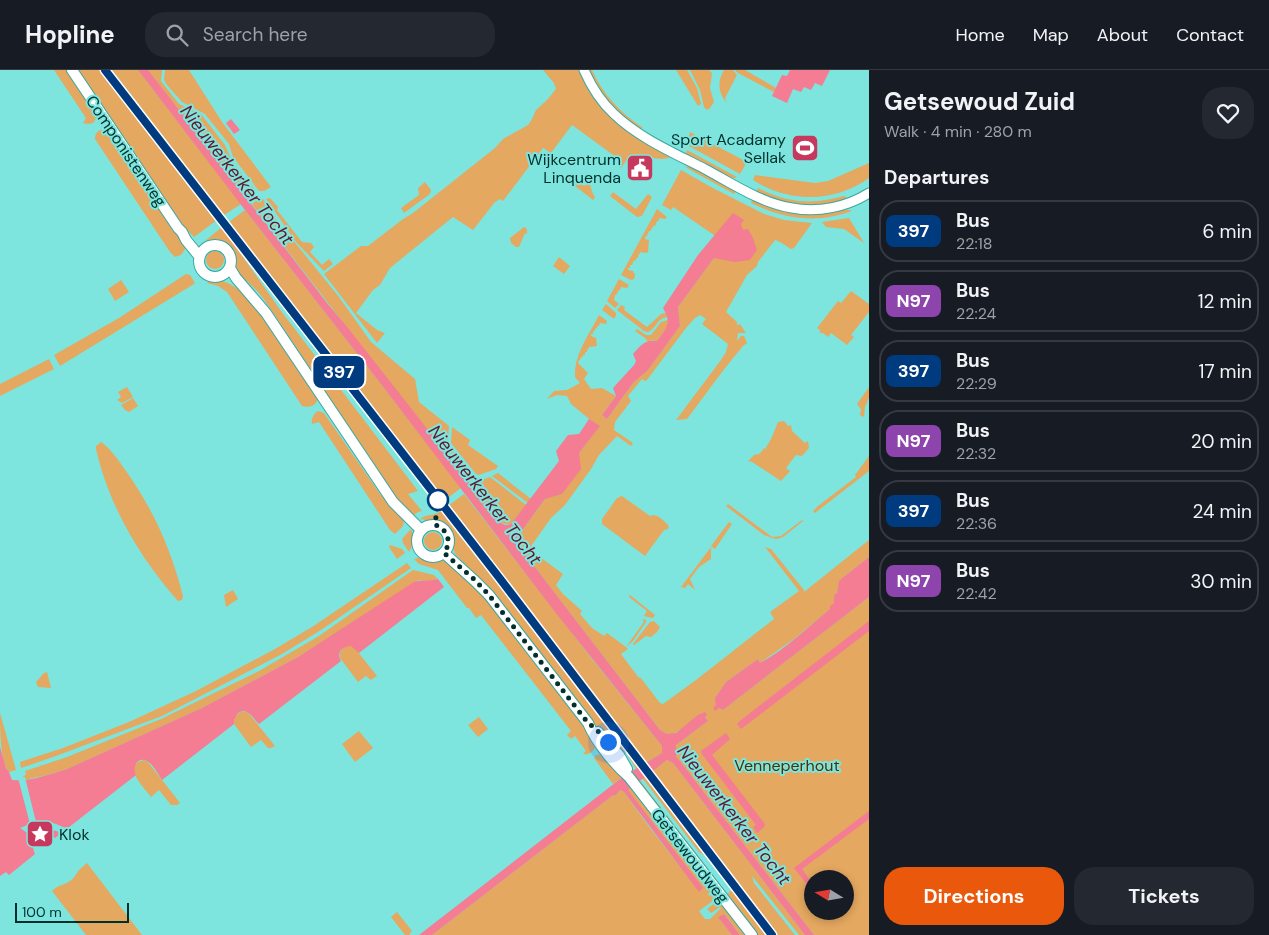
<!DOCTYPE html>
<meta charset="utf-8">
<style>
:root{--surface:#171b24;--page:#242831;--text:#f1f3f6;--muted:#9ea1a6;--line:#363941;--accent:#ea580c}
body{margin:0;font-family:"DM Sans",sans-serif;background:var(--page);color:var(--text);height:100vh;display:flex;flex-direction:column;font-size:19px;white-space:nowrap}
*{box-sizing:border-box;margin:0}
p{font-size:16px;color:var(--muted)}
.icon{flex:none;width:28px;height:28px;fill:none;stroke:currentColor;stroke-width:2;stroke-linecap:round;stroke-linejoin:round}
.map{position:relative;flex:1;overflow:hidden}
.side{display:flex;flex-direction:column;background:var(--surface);width:400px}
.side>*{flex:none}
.badge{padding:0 10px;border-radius:8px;font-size:18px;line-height:32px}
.needle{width:32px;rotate:281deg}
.buttons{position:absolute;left:804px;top:800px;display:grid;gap:10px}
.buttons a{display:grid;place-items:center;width:50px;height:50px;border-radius:50%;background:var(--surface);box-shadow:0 2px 8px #0003;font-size:25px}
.scale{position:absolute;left:15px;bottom:12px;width:114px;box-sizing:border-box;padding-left:5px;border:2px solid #00302e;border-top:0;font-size:14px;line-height:18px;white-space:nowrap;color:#00302e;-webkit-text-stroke:4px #7de5dd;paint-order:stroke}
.you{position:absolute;width:25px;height:25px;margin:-12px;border:4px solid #fff;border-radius:50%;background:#1a73e8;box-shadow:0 0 0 8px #1a73e833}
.map>.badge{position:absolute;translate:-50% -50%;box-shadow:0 0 0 2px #fff}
h2{padding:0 15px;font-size:19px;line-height:45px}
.round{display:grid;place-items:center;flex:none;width:52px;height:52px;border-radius:20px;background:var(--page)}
.overview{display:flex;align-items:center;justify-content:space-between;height:85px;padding:0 15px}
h1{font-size:24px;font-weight:700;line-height:38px}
.button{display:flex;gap:10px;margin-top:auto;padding:10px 15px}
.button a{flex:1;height:58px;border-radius:20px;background:var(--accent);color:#fff;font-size:20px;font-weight:700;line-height:58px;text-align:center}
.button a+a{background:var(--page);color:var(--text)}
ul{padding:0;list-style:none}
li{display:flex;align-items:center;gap:15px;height:62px;margin:0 10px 8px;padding:0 5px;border:2px solid var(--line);border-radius:20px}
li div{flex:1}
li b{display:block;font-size:19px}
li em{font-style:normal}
li .badge{min-width:55px;font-weight:700;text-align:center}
header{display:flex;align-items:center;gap:30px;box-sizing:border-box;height:70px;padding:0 25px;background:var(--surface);border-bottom:1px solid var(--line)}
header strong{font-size:24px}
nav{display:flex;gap:28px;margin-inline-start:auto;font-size:18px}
.search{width:350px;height:45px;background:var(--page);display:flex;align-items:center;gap:12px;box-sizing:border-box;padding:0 18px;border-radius:20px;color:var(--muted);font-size:19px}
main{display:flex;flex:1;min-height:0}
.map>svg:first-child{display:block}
.green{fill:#e4a860;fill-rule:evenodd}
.water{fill:#f47c93}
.pier{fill:#7de5dd}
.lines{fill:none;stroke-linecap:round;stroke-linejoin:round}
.minor-casing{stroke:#3aa7a0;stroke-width:11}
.major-casing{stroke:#3aa7a0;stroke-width:12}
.minor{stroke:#fff;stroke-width:9}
.major{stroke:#fff;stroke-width:10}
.line-casing{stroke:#fff;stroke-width:11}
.line{stroke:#003b80;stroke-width:8}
.walk{stroke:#00302e;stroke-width:5;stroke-dasharray:0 9}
.stop-dot{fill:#fff;stroke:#003b80;stroke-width:2.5}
.labels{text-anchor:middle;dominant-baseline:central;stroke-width:4;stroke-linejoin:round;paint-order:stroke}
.poi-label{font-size:16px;fill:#00302e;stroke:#7de5dd;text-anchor:end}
.street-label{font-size:16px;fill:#00302e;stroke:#7de5dd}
.park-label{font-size:16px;fill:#4e2f02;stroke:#7de5dd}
.water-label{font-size:18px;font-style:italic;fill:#62172b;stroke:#7de5dd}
</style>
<header>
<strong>Hopline</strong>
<div class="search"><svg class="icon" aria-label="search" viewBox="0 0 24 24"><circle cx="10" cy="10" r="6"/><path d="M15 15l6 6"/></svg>Search here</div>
<nav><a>Home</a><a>Map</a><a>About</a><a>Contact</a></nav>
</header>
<main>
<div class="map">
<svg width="869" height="865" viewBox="0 0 869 865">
<rect width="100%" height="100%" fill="#7de5dd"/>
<path class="green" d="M54,0h15l29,46 -5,7 -5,1 -5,-1 3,-5z
M78,0h22l117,150 -23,17 -18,-18 11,27 -6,9 -6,2 -5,-5 -75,-113c0,-9 7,-11 14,-8l7,-5z
M112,0h26l103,134 -17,11z
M148,0h14l-1,11 18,23 22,10 24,31 7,16 24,30 -1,2 -7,6z
M165,0h24l33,52 49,65 -7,4h-5l-26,-34 -4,-13 -24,-30 -23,-12 -15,-17 -3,-5z
M543,0h36c20,46 50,64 91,87l-1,1 -7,1 -30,-3 -4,2 -7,10 -4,-3 3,-5 -48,-35 -21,28 -8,-5 -40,53 -3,-2 -5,3 -22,28 -20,-13 -63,51 -10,17 -7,5 -17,23 21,17 8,3 -8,10 -53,-69 37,-28h7l35,-27 10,-6 82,-65 8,-9 25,-14 3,-4 5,-11 11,-10 9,-11 -2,-6z
M589,0h3c11,25 29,43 51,58l-3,1c-23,-14 -40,-34 -51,-59z
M676,0h11l10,18 4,16 -3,2z
M690,0h19l3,3 -2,15 4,14 -4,6 -3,2 -3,-3 -4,-17z
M724,0h9l4,5 -12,23 2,5c-9,-10 -10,-22 -3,-33z
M735,0h10l31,18 -2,4 -36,-19z
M690,62l57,30 -7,12 -53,-29z
M687,80l50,27 -2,1 -8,-1 -42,-23z
M869,93v15c-34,25 -80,25 -116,2l2,-5 60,8 13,-2z
M685,97h6l45,24 -2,3z
M681,100l30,17 53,27 20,6 28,3 -18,25 -3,1 -11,-7 -5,-2 -17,22 -1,4 -10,9 -21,37 11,10v3l3,-1 6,9h-8l-1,8 4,-5h3l3,7 -4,3 -18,22 -38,51 -11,1 45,-60 5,-8 2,-8 -26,-20 4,-5 -6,-4 -5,3 -9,10 -39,52 -2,1 -3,-2 -14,17 3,5 -16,21 -1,8 19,13 -2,3 -14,-10 -18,19 -8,14 -26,36 -14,13 -22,31 34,25 -7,11 7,9 19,17 -2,3 12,14 12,8 3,-3 19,14 18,-25 -1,-2v-1l3,1v2l-13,19 -7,6 2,2 -7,5 18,24 1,-1 20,26 3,1 33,-24 78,-61 -4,-7 29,-21 -34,-44 6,2 33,41v2l65,-52v17l-28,22 -2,4 -2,10 -3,2v8l-4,6 -36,30 -34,24 -2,-4 -32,23 -11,16 4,10 4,2 146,-113v338h-55l-138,-179v-11l32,-24 -3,-4 2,-2 -34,19h-6l-7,-4 -142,-185 -1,-5 1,-4 28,-38 16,-4 17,-41 20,-26 -28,-23 -4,-8 -10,-1 -10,4 7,-8 13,-1 13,-7 -5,-6c-1,-23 14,-42 24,-62l8,6 -1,3 -6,-1 -1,3h-2v2l-2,1v2h-2v3h-2v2l5,2 1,8 -8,1 -1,2 -1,1v2h-2v3h-2v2h-2l-1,3h-1l-1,3 10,10 -4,6 7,10 11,-1 14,8 -14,19 5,4 26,-36 15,-13 32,-44 -2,-19 36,-49v-23l-41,-28 -2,3 -9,-5zM812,809h33v32h-33z
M573,103l3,2 -2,3 10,8 4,-3 2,1 2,8 3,5 -2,3 -27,-21 4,-5z
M425,112l6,8 -1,4 -26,19 -3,-5 18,-13 -1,-7z
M758,118c30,15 54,17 86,8l2,1v1l-1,2c-20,6 -42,8 -63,3 -9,-3 -17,-7 -26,-11z
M613,122l23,17 12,-15 4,3 -10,19 -5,1 -27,-21z
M270,128l8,9 -1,3 25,32 9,1 3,4 -4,5 12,13 7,-6 4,5 -9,7 -28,-29 -30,-43z
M263,129l13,20 63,78 32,45 44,37 4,23 30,24 -1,16 4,7 21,26 1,3 -5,4c-73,-92 -146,-184 -217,-278l5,-4z
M752,130c22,10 45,16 69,13 10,-1 21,-6 31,-2 -35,13 -68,8 -101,-8z
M657,139l10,8 -2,2 -6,-1v3h-2l-2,5h-2l-1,3h-1v2h-2l-2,5 -2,1v2l4,1 -1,12 -2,1 -6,-1 -1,3h-1v3h-2v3l-2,-1 -2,5h-2v3h-2v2l5,1 2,4 -1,4 -3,1 -10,-5z
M245,140l139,178 77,100 -16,12 -216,-278z
M849,148l15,25 -20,-14 -18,-2 -4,-5z
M222,157l59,84 137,180 -10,3 14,17 -4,1 -4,3 -18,-16 -122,-185c-7,-10 -14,-21 -23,-29 -6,-6 -12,-10 -17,-17 5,-19 -9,-34 -29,-27z
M524,157l3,2v5l-2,-1 -6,14h-3l-5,-4 -1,-5z
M206 190a9 9 0 1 1 18 0a9 9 0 1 1-18 0Z
M559,187l11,9 -6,8 -11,-8z
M186,204l4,1 5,8 -1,1 -134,82 -6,-11 65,-37z
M619,209l10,6 -2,3 -6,-1 -1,3h-1l-3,5h-1l-1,5 5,4 -4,4 -8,-7z
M121,210l8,12 -14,9 -7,-12z
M210,210c4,1 8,0 12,1 12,3 22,13 31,22l65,95c-2,8 -8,10 -16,8l-75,-114 -9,-6 -11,-3z
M851,221l18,13v8l-18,23 3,2 -7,8 -16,-12 -3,4 -5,-4h-3v-3l-3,-2 21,-27 3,2z
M606,234l10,9v2l-2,4 -12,-9z
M621,235l4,2 -1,3 23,17 14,-13 5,-1 1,4c-11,2 -10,11 -19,15l-4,-1 -27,-21z
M668,250v6l-11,15 -5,-1 -4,2 -3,-4 -10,-7 2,-2 9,6h5l10,-13z
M49,289l5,10 -54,27v-12z
M127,317l6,10 -11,6 -5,-3 4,-3 -3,-5z
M869,317v11l-4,9 -1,10 -4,-2 1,-6 -4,-5z
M133,328l5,8 -9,6 -4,-2 -4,-5z
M318,341l6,2 56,81 24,26 -1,6 -8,8 -5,-4 -71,-108 -7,2c-1,-5 2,-11 6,-13z
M784,351l4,5 3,-1 1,6 13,12 3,-2 1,7 -7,8 -6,-1 -10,13 4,3 -9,10 -29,-19 -4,-1 6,-6 5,-1 4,-4v-2l2,1 6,-10 7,-17z
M452,357l18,13 -2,5 30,21 -2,3 -17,6 -3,-1 -25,-31z
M101,372c10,7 18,19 25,29 28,40 45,78 57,125l-1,4 -4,1c-38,-43 -69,-95 -82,-152v-3z
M869,386v15l-54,42 -2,-2 5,-5 38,-29 -1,-2z
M498,403l33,26 -3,4 -36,-27z
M490,407l36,28 -15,19c-15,4 -31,-25 -39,-36l10,-8z
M464,424l128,165 70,87v7l-15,9 -10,-11 -189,-245z
M622,426l28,20c7,-3 14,5 19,10l-1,3 -4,1 -19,26 -43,-32v-5l15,-21z
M728,434l44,33 9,-1 21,-16 1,1 -20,16 -6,2 -5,-1 -8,-3 -38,-29z
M441,441l285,370 -1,1 -21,-27 -5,-3 -56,-73 -17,-26 -2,-1h-5l-27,-30 -111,-141 -25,-26 -3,-6 -2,-15 -3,-5 -9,-7 -19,-3c6,-5 15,-3 21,-8z
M729,452l3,2 -17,25 -4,-3z
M411,459c3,7 2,16 -2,23l-6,-9 -1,-4z
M424 471a9 9 0 1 1 18 0a9 9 0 1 1-18 0Z
M390,475l12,4 3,4 -8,6 -8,-12z
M711,477v12l-12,8 -9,12 5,11 -7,-6 -3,4 -4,-1z
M421,487l24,4 31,26 104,132 16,25c-1,7 -6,11 -13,10l3,-3 -11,-15 -4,3 -4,-4 4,-4 -90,-116 -5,3 -7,-10h-2l-29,-38 -19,-6 -5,-5z
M407,493l4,5 -90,62 -39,24 -120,62 -106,40 -35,12 -1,-6 43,-14 66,-26 67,-31 79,-42 37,-22z
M413,500l21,5 4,4 -8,2 -11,-1 -121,77 -96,51 -135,61 -20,6 -28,6 7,-7 -1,-3 42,-14 94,-38 98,-48 60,-35z
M233,520l5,9 -12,8 -2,-12z
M630,525l25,20 -2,3 -9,-2 3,-5 -18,-14z
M654,551l6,6 -3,5 -6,5 -5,-1 -12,9 -1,-1 17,-22z
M345,576h6l3,1 23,29 -6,4 -5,-4 -8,6 -18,-24v-6z
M47,602l4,16 -13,-1 -2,-5 8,-9z
M241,642h6l4,4 24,30 -4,2h-3l-7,-8 -10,7 -17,-23 1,-8z
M0,643l16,57 -7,2c-9,-11 -9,-44 -9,-59z
M479,647l9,12 -10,8 -10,-12z
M359,661l14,17 -18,14 -13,-18z
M602,684l22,22 -11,8 -19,-26 2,-3z
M625,687l10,17 80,104 -1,3 -72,-94 -12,-17z
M144,690l4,2 32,41 -3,2h-6l-12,-15 -8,7c-7,-10 -30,-31 -7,-37z
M667,690l6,3 132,172h-6l-47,-59 2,7 41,52h-17l-126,-164z
M632,716l80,105 -4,3 1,2 6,-4 3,5 -19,14 6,8h5l11,-11 -1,-1 -9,6 -4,-4 12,-9 28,35h-7l-16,-21 -5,4 13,17h-300l180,-139 4,-1 4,-5 4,2 23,32 52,67 -42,-63 -30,-38z
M87,793l55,72h-56l-34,-44c7,-7 11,-5 18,-10 5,-3 6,-8 10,-12 1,-1 6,-5 7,-6z
M733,819l35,46h-12l-29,-41z
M397,842l15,19 -3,4h-4l-14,-18z"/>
<path class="water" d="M138,0h10l18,23 161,210 21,25 121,154c5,11 23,37 34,42 4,2 4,1 8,0l48,-63 -3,-10 12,-16 11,-1 10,-15 11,7 -21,27 2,16 -19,25 -17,5 -27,37 -1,4 1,5 142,185 7,4 9,-1 22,-18 7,-3 2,3 -2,2 3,4 -32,24v11l138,179h-9l-132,-172 -6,-3 -39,30 23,30 52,68 -4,4 -75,-100 -4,-2 -4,5 -4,1 -180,139h-13l205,-159 38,-23v-7l-107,-134 -171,-224 -139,-178z
M790,0h40l-8,16 -7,-3 -4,7 -7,-3 -3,5 -8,-3 -6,14 -15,-7 10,-21 5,1z
M231,49l9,11 -6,4 -8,-11z
M733,143l11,7 -3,4 2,6 5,-1 5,9 4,12 -7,10 -15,2 -21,-4 -36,49 2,19 -32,44 -15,13 -26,36 -5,-4 14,-19 -3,-8 21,-23 2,-4 -3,-7c7,-8 12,-15 24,-13 10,-14 15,-17 6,-33l35,-53z
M869,487v40l-146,113 -4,-2 -4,3 -2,-3 3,-3 -1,-4v-3l11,-16 32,-23 2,4c25,-13 48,-36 70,-54v-3l4,-3v-8l3,-2 2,-12 2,-2z
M438,509l6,8 -85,66 -8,-7c-9,0 -15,7 -10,15l-82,63c-4,-4 -8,-10 -12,-12 -9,-3 -13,5 -13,12l-72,56c-3,-5 -10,-17 -15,-19 -10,-5 -15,7 -11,14l-81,63c-13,-10 -27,1 -20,16l-26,21 -3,-3 -6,4v-129l6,21 3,4 3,8c18,2 38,-6 55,-11l135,-61 96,-51 116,-75c8,-3 16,0 24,-3z
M869,551v10l-128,98 -4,-5 4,-4z
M726,663l4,6 -18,16 53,69 -1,3 -7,6 -4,-6 3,-2 -54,-71 -1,-3z
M869,741v8l-67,50 10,14v8l-18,-23z
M724,844l16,21h-8l-14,-18z"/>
<path class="pier" d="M25,707l11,45h14l6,2 12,5 -6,4 -9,-3h-8l-5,1v1l-1,1 -1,-2 -8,4 -10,-7 10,-4 -12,-46z"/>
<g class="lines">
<g class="minor-casing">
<path id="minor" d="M584,0c7,16 17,32 30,44 25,24 60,39 91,55 28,15 56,34 87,39 26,5 55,-1 77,-15"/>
</g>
<g class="major-casing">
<path id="major" d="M72,0l106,158 4,4 4,8 13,16
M199 191a16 16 0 1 1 32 0a16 16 0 1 1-32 0Z
M230,198l6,10 30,35 127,189 28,28
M417 471a16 16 0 1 1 32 0a16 16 0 1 1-32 0Z
M444,483l31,28 14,14 99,128c8,19 26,41 41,54l123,158
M598,662l21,23 8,14"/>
</g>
<use href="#minor" class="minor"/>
<use href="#major" class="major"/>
</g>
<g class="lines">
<g class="line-casing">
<path id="line" d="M105,0l396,510 271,355"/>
</g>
<use href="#line" class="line"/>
<path class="walk" d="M438,430l-3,25c13,4 17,17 9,28l31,27 14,15 99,128 8,6 12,13"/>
</g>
<defs>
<g id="stadium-square" transform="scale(1.4375)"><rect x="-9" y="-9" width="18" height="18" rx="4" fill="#c7385e" stroke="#7de5dd"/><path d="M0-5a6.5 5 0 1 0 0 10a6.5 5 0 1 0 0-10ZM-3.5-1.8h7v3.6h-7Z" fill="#fff"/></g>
<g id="civic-square" transform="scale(1.4375)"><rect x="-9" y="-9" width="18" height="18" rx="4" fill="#c7385e" stroke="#7de5dd"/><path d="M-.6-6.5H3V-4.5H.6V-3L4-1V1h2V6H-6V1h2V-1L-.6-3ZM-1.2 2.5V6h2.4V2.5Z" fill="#fff"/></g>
<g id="sight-square" transform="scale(1.4375)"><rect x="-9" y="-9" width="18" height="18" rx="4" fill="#c7385e" stroke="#7de5dd"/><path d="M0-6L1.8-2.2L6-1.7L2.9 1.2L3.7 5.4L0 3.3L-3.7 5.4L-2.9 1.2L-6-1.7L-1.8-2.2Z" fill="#fff"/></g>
</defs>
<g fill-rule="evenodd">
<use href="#stadium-square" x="805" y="78"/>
<use href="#civic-square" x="640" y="98"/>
<use href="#sight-square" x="40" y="764"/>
</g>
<circle class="stop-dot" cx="438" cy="430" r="10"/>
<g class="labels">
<g class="poi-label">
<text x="786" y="69">Sport Acadamy<tspan x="786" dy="18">Sellak</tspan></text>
<text x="621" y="89">Wijkcentrum<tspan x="621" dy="18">Linquenda</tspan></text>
<text x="59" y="764" text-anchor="start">Klok</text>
</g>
<g class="street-label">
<text transform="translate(126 81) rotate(56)">Componistenweg</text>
<text transform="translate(690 786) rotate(52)">Getsewoudweg</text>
</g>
<g class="park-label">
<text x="787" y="695">Venneperhout</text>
</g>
<g class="water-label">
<text transform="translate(237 105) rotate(52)">Nieuwerkerker Tocht</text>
<text transform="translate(485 425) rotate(52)">Nieuwerkerker Tocht</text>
<text transform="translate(734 745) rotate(52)">Nieuwerkerker Tocht</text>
</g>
</g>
</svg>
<div class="buttons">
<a><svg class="needle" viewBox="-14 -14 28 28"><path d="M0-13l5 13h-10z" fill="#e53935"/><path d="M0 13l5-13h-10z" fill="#9ea1a6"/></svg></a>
</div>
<div class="scale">100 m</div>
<div class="you" style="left:608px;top:672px"></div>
<b class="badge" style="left:339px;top:302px;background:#003b80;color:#fff">397</b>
</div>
<section class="side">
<div class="overview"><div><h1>Getsewoud Zuid</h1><p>Walk · 4 min · 280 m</p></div><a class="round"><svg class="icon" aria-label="heart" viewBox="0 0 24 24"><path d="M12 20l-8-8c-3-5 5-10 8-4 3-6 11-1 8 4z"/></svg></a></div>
<h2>Departures</h2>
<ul>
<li><span class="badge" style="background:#003b80;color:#fff">397</span><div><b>Bus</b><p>22:18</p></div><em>6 min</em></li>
<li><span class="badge" style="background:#8e44ad;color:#fff">N97</span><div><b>Bus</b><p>22:24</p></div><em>12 min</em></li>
<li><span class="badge" style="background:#003b80;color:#fff">397</span><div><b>Bus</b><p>22:29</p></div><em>17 min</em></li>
<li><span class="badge" style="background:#8e44ad;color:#fff">N97</span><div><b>Bus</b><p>22:32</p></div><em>20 min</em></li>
<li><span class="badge" style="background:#003b80;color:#fff">397</span><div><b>Bus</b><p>22:36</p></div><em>24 min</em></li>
<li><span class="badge" style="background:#8e44ad;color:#fff">N97</span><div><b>Bus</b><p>22:42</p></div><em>30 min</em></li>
</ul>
<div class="button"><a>Directions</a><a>Tickets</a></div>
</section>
</main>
